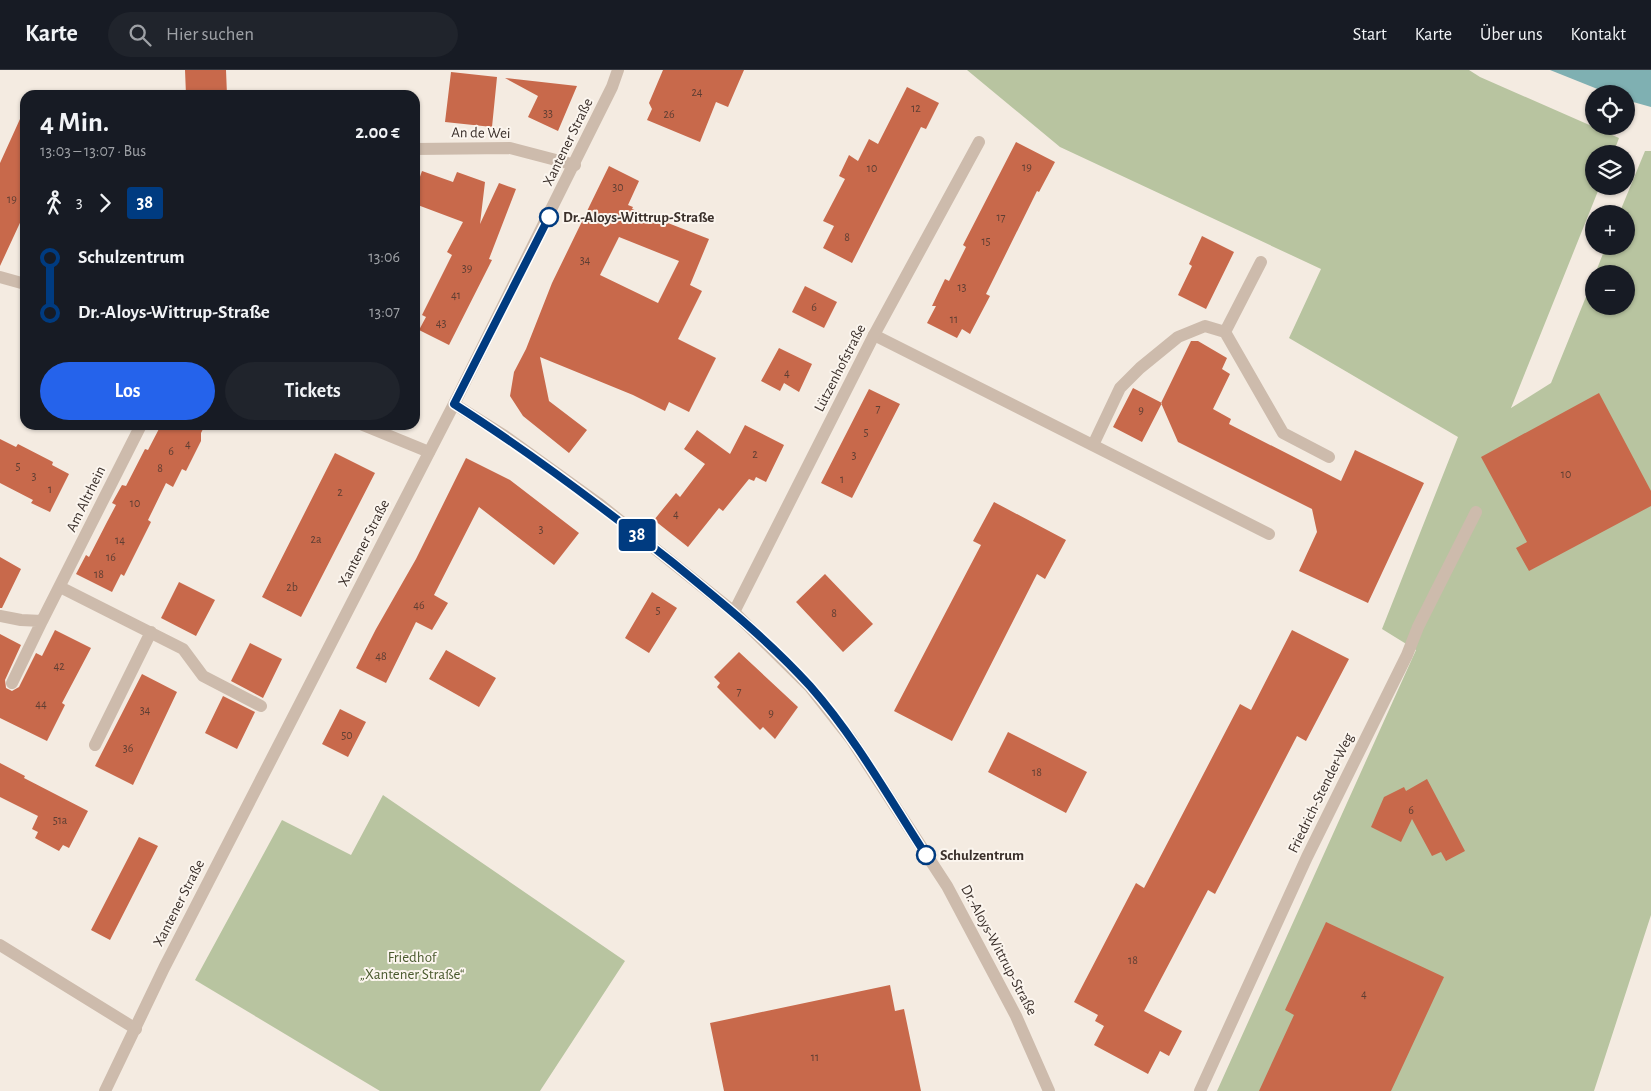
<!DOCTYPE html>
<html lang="de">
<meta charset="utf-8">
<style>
:root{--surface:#171b24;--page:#20242c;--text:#f1f3f6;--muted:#9ea1a6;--line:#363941;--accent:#2563eb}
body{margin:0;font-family:"Alegreya Sans",sans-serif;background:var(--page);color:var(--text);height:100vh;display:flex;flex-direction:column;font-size:19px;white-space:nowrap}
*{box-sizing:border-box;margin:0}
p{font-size:16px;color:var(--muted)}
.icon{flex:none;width:28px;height:28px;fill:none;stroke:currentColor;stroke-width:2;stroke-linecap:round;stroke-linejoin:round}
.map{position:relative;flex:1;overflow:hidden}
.side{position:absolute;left:20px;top:20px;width:400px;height:340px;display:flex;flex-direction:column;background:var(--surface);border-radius:15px;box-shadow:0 1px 4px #0004}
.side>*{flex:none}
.badge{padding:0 10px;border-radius:4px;font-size:18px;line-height:32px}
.controls{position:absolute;left:1585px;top:15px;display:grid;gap:10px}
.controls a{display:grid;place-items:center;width:50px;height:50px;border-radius:50%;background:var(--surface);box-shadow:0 1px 4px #0004;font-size:25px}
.map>.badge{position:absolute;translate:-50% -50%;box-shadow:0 0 0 2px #fff}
.legs{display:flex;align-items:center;gap:8px;height:55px;padding:0 20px;font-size:16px}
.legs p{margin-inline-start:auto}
.summary{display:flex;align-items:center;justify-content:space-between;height:85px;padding:0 20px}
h1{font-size:28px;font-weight:700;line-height:38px}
.cta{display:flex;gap:10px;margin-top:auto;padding:10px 20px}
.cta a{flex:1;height:58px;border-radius:30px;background:var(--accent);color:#fff;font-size:20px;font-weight:700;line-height:58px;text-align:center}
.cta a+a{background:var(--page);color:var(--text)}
ul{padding:0 20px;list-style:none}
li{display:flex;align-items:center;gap:18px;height:55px;font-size:19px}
li i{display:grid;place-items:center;width:8px;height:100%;margin:0 6px;background:currentColor}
li i::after{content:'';width:12px;height:12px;margin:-6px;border:4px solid;border-radius:50%;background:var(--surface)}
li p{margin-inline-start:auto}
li:first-child i{background:linear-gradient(#0000 50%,currentColor 0)}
li:last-child i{background:linear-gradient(currentColor 50%,#0000 0)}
header{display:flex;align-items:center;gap:30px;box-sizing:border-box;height:70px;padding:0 25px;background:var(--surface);border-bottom:1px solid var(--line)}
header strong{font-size:24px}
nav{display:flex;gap:28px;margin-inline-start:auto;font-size:18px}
.search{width:350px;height:45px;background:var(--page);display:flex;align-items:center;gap:12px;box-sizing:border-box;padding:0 18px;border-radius:28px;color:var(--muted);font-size:19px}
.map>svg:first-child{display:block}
.green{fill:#b8c4a0}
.water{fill:#7fb0b2}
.building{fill:#c8694b;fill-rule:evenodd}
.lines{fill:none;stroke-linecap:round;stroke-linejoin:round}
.service{stroke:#cdbbac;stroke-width:12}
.minor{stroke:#cdbbac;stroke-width:12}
.tertiary{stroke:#cdbbac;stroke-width:12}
.line-1-casing{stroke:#fff;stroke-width:11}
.line-1{stroke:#003b80;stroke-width:8}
.stop-1-dot{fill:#fff;stroke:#003b80;stroke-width:2.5}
.labels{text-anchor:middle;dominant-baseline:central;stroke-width:4;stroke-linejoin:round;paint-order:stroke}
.number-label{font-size:12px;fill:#5e3e33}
.street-label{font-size:15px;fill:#3b302b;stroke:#fbf5ee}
.stop-label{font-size:15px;font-weight:bold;fill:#3b302b;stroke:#fbf5ee;text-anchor:start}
.park-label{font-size:15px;fill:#4a5a2e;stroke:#fbf5ee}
</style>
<header>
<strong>Karte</strong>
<div class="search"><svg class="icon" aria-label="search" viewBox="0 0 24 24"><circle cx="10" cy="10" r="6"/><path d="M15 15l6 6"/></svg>Hier suchen</div>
<nav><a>Start</a><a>Karte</a><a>Über uns</a><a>Kontakt</a></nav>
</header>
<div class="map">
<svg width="1651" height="1021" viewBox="0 0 1651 1021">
<rect width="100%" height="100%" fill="#f4ebe1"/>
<path class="green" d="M967,0h502l11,7 139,61 -6,16h-19v32h6l-89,222 40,-25 43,-106v29h32v-32h-31l11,-28h20v-32h-7l26,-63h6v764l-57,176h-377l199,-441 -34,-21 76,-192 -169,-99 32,-69 -261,-122z
M383,725l242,166 -85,130h-160l-185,-111 87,-160 69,35z"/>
<path class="water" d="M1550,0h101v37l-25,-7v-6h-16z"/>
<path class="building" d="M185,0h41l1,25h-41z
M663,0h81l-16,37 -12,-5 -16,40 -53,-22 5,-11 -3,-6z
M451,2l46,5 -5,50 -47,-5z
M505,8l72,8 -19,45 -30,-14 10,-21z
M907,17l32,16 -13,26 -5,-2 -69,136 -29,-15 11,-22 -11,-5 22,-42 -6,-3 10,-21 9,6 11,-22 9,5z
M25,38v104l-25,54v-103z
M1016,72l39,20 -16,30 -2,-1 -51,103 4,2 -20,38 -8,-5 -5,9 -30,-15 9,-17h-4l13,-27 4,2 17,-34 -3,-2z
M609,96l30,15 -11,24 5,2 -1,2 77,30 -19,46 12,6 -24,48 38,19 -27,54 -20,-10 -4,9 -32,-16 -93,-38 9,44 38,29 -18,23 -46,-37 -13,-20 4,-24 12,-23 26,-66zM619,167l60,24 -21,42 -58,-28z
M422,101l31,11 4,-10 28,10 -5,42 19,-41 17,6 -27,70 3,1 -43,85 -30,-15 7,-13 -4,-2 30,-60 -5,-3 16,-30 -48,-18v-13z
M1202,166l32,16 -28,57 -28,-14 14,-29 -3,-2z
M805,216l32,16 -13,26 -32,-16z
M1191,271h7l29,17 -5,11 8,5 -17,35 18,10 -2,5 112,57 14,-31 69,33 -56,120 -69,-32 18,-39 -5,-23 -134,-67 -17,-39z
M779,278l33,16 -13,28 -15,-9 -4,8 -19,-10z
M1133,318l29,15 -20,39 -29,-15z
M869,319l31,15 -48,94 -31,-15z
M1599,323l52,98v15l-122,65 -13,-23 11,-6 -46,-85z
M161,355h44l-4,8v8l-15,30 -4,-2 -9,18 -7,-4 -18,37 3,2 -27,54 -3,-2 -9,18 -36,-18 10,-19 3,2 18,-35 9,-17 -4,-2 10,-18 4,1 19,-37 3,1z
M745,355l39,20 -18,37 -10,-5 -2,4 -5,-2 -26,32 -4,-3 -31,39 -34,-27 22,-27 4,4 25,-33 -21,-15 13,-19 33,24z
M0,369l16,8 2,-3 35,18 -1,3 17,9 -19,38 -19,-9 2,-3 -33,-17z
M335,383l40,20 -74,144 -39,-20z
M466,388l44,22 69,53 -25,32 -75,-58 -45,88 14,8 -16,27 -16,-8 -30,61 -30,-15 20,-39 40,-70z
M994,432l72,38 -21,39 -8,-5 -85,167 -58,-30 87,-166 -8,-4z
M0,487l21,12 -19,39h-2z
M825,504l48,50 -30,28 -47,-50z
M179,512l36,18 -19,36 -35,-18z
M652,522l25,16 -28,45 -24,-15z
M55,560l36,18 -29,55 3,2 -18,36 -47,-23v-84l21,11 -16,35 1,8 6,3 7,-4 17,-34 6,3z
M1292,560l57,29 -43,82 -9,-5 -82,158 -7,-4 -64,121 38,20 -13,25 -9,-5 -12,23 -54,-29 10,-19 -9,-5 3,-6 -24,-13 62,-119 8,5 96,-184 11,6z
M250,573l32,16 -19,39 -32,-17z
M446,580l50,28 -17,29 -50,-28z
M739,582l59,55 -23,32 -12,-12 -3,3 -43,-43 3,-4 -6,-6z
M142,604l35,18 -44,93 -38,-19z
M223,626l32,16 -18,37 -32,-16z
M340,639l26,13 -18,35 -26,-13z
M1008,662l79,40 -21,41 -78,-41z
M0,693l25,13 -1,2 64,33 -19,37 -6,-3 -4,6 -24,-13 3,-6 -6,-3 6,-13 -38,-19z
M1427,709l38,72 -19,10 -5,-9 -9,4 -20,-37 -11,23 -30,-15 13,-30 20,-10 2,4z
M139,767l19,9 -48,94 -19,-10z
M1326,852l118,55 -53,114h-132l35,-76 -9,-5z
M890,915l5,26 9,-2 17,82h-197l-14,-68z"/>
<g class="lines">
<path class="service" d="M1261,192l-36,70 58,101 46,24
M874,265l395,199
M1093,375l27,-57 20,-20 38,-31 27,-11 20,6"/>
<path class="minor" d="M415,79l95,-1 65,17
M0,207l25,7
M363,355l66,27
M60,517l123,62 20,27 58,30
M734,542l140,-277 105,-193
M0,546l21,4 21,1 99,-196
M12,613l30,-62
M95,675l56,-113
M0,875l136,84
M1200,1021l107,-234 100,-202 11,-28 58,-115"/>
<path class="tertiary" d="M454,334l51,32 93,67 136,109 76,75 41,52 96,147 69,130 33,75
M105,1021l59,-123 290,-564 158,-317 6,-17"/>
</g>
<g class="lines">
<g class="line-1-casing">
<path id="line-1" d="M549,147l-95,187c76,48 147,102 218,158 48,39 96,78 138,124 45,51 79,112 116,169"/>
</g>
<use href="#line-1" class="line-1"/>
</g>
<g class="stop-1-dot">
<circle cx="549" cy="147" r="9"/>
<circle cx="926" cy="785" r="9"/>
</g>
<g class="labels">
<g class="number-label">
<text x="697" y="22">24</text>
<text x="916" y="38">12</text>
<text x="548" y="43">33</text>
<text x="669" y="44">26</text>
<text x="1027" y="97">19</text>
<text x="872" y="98">10</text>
<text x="618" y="117">30</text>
<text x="12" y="129">19</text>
<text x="1001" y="147">17</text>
<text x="847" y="167">8</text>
<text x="986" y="171">15</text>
<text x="585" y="190">34</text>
<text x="467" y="198">39</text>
<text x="962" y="217">13</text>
<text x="456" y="225">41</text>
<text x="814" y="237">6</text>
<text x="954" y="249">11</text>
<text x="441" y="253">43</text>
<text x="787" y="303">4</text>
<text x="878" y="338">7</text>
<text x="1141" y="340">9</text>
<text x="866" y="362">5</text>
<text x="188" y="374">4</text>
<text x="171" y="381">6</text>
<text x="755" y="384">2</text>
<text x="854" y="385">3</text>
<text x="18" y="396">5</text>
<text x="160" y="398">8</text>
<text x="1566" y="404">10</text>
<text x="34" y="406">3</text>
<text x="842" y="409">1</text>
<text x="50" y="419">1</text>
<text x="340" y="422">2</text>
<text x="135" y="433">10</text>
<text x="676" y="444">4</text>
<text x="541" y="459">3</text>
<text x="316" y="469">2a</text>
<text x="120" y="470">14</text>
<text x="111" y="487">16</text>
<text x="99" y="504">18</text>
<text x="292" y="517">2b</text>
<text x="419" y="535">46</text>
<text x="658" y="540">5</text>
<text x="834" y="543">8</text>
<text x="381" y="586">48</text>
<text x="59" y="596">42</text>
<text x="739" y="621">7</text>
<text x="41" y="634">44</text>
<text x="145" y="640">34</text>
<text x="771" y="643">9</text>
<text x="347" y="665">50</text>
<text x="128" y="678">36</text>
<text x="1037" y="702">18</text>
<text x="1411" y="740">6</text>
<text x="60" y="750">51a</text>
<text x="1133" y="890">18</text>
<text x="1364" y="924">4</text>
<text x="815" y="987">11</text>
</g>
<g class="street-label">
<text transform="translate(481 63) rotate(1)">An de Wei</text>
<text transform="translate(568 72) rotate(-64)">Xantener Straße</text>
<text transform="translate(840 298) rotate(-63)">Lützenhofstraße</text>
<text transform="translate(86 429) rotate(-64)">Am Altrhein</text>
<text transform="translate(364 473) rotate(-63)">Xantener Straße</text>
<text transform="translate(1321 723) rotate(-64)">Friedrich-Stender-Weg</text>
<text transform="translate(179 833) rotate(-63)">Xantener Straße</text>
<text transform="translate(999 880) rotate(62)">Dr.-Aloys-Wittrup-Straße</text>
</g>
<g class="stop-label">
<text x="563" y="147">Dr.-Aloys-Wittrup-Straße</text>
<text x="940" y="785">Schulzentrum</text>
</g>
<g class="park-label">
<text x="412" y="887">Friedhof<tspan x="412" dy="17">„Xantener Straße“</tspan></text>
</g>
</g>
</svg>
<div class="controls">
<a><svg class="icon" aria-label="locate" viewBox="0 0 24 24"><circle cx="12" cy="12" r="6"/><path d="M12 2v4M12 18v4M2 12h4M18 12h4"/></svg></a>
<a><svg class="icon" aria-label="layers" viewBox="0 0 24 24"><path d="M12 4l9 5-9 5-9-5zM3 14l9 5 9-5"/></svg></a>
<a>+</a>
<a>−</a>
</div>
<b class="badge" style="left:637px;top:465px;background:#003b80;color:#fff">38</b>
<section class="side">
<div class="summary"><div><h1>4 Min.</h1><p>13:03 – 13:07 · Bus</p></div><b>2.00 €</b></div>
<div class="legs"><svg class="icon" aria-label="walk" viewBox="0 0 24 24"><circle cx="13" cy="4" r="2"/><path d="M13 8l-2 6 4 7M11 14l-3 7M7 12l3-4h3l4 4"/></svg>3<svg class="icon" aria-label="forward" viewBox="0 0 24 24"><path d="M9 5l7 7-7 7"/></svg><b class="badge" style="background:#003b80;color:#fff">38</b></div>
<ul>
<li><i style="color:#003b80"></i><b>Schulzentrum</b><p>13:06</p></li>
<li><i style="color:#003b80"></i><b>Dr.-Aloys-Wittrup-Straße</b><p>13:07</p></li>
</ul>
<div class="cta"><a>Los</a><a>Tickets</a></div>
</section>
</div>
